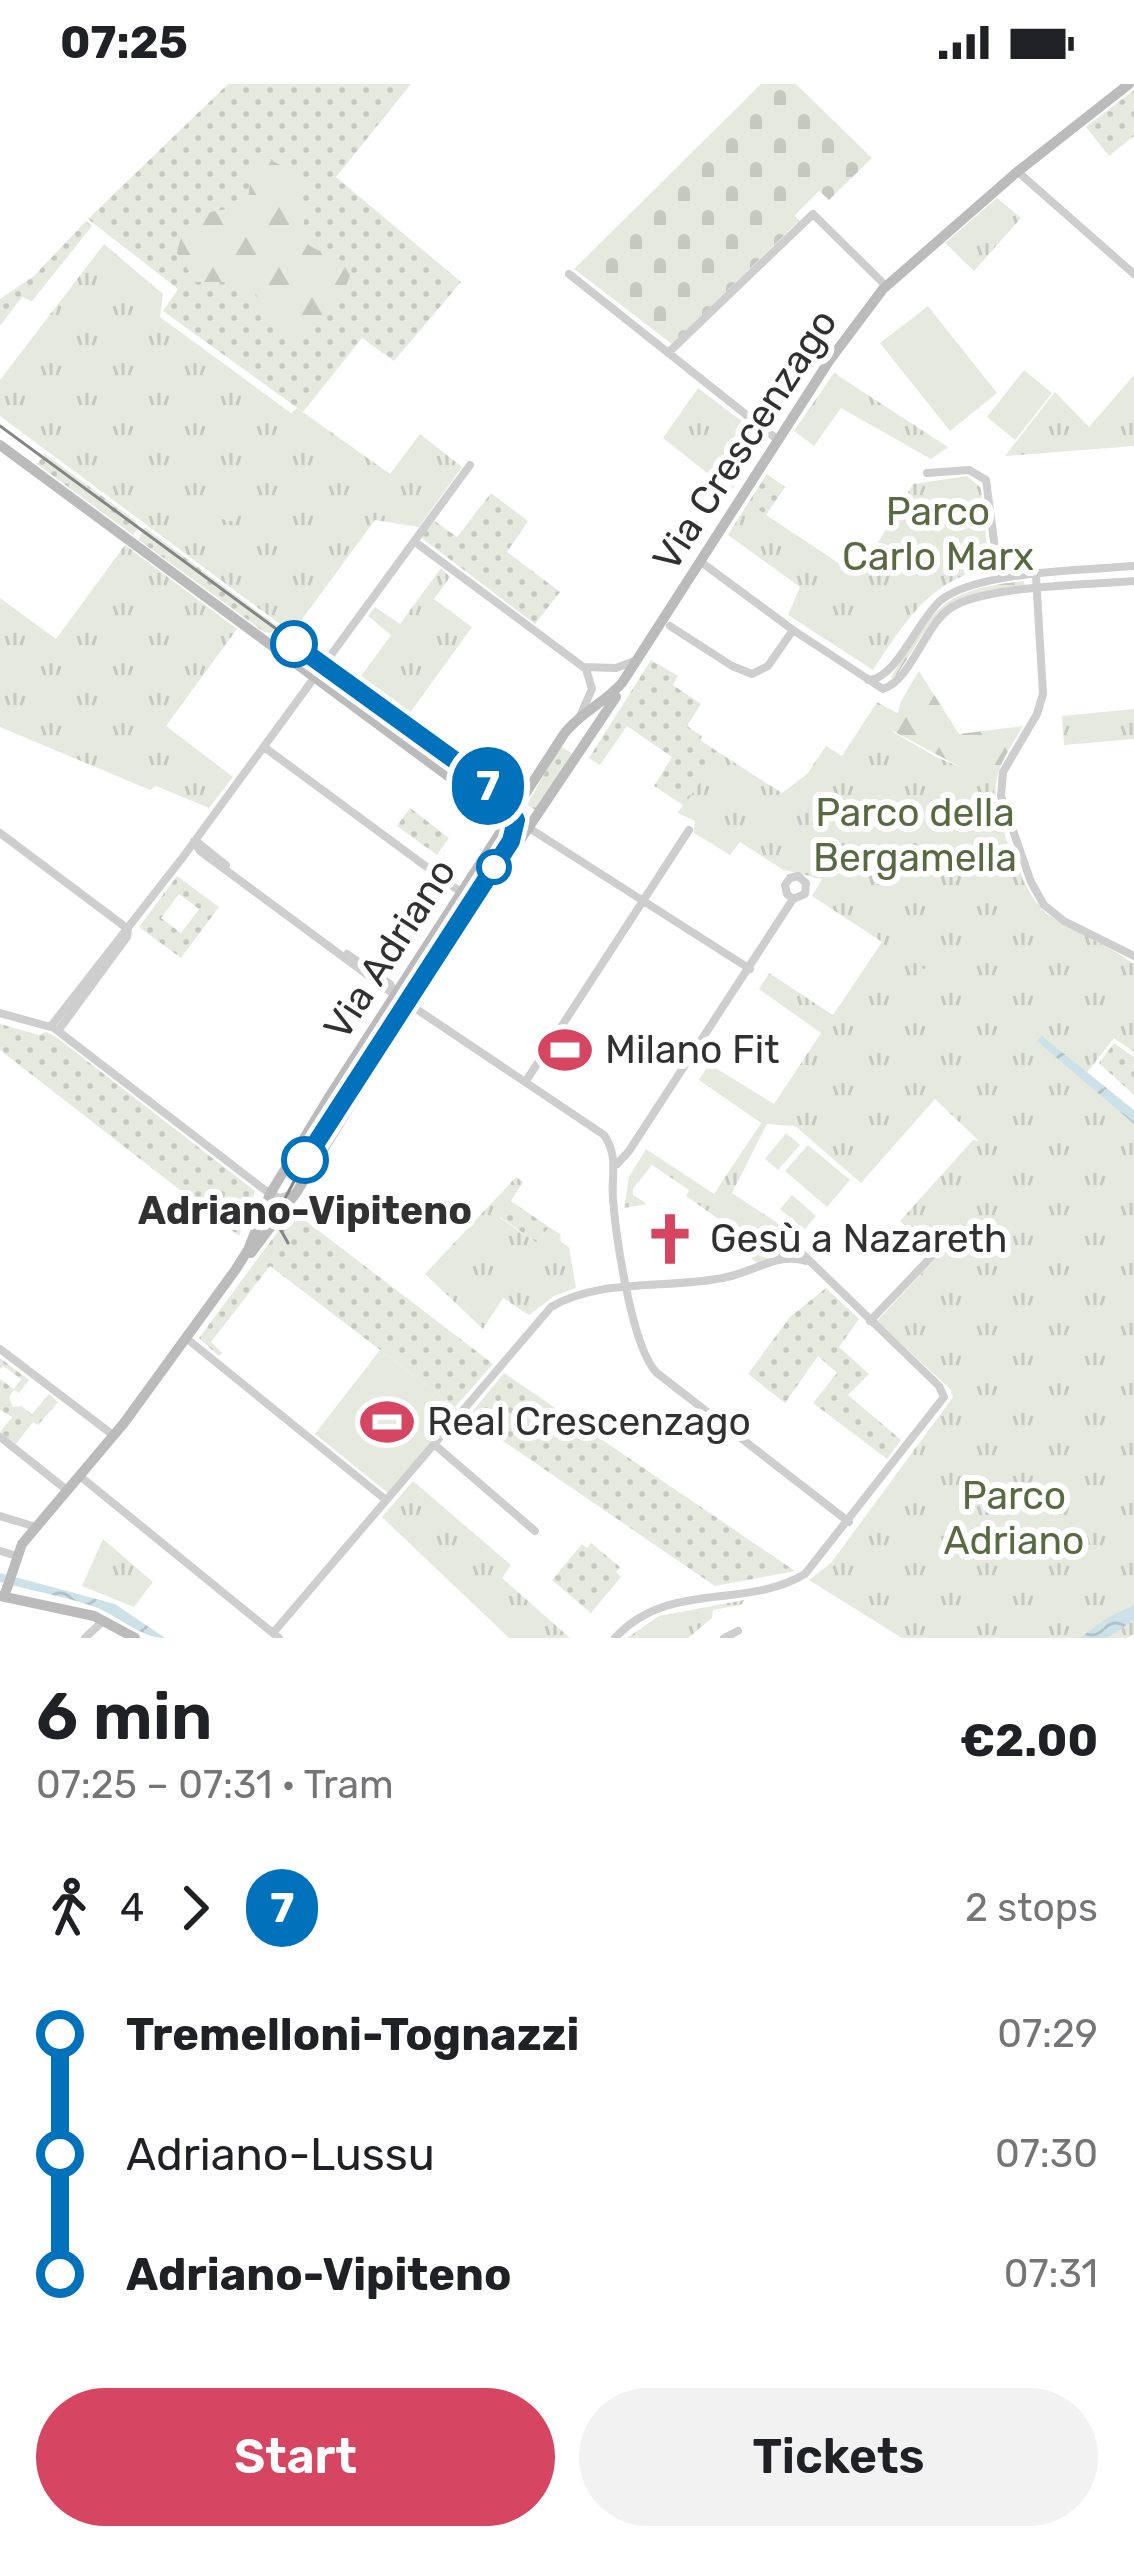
<!DOCTYPE html>
<meta charset="utf-8">
<style>
:root{--surface:#fff;--page:#f2f2f2;--text:#202124;--muted:#757577;--accent:#d64561}
body{margin:0;font-family:Rubik,sans-serif;background:var(--page);color:var(--text);height:100vh;display:flex;flex-direction:column;font-size:45px;white-space:nowrap}
*{box-sizing:border-box;margin:0}
p{font-size:39px;color:var(--muted)}
.icon{flex:none;width:66px;height:66px;fill:none;stroke:currentColor;stroke-width:2;stroke-linecap:round;stroke-linejoin:round}
.map{position:relative;height:1554px;overflow:hidden}
.details{display:flex;flex-direction:column;background:var(--surface);flex:1}
.details>*{flex:none}
.badge{padding:0 24px;border-radius:39px;font-size:42px;line-height:78px}
.map>.badge{position:absolute;translate:-50% -50%;box-shadow:0 0 0 6px #fff}
.legs{display:flex;align-items:center;gap:18px;height:132px;padding:0 36px;font-size:39px}
.legs p{margin-inline-start:auto}
.overview{display:flex;align-items:center;justify-content:space-between;height:204px;padding:0 36px}
h1{font-size:66px;font-weight:600;line-height:90px}
.primary-button{display:flex;gap:24px;margin-top:auto;padding:24px 36px}
.primary-button a{flex:1;height:138px;border-radius:72px;background:var(--accent);color:#fff;font-size:48px;font-weight:600;line-height:138px;text-align:center}
.primary-button a+a{background:var(--page);color:var(--text)}
ul{padding:0 36px;list-style:none}
li{display:flex;align-items:center;gap:42px;height:120px;font-size:45px}
li i{display:grid;place-items:center;width:18px;height:100%;margin:0 15px;background:currentColor}
li i::after{content:'';width:30px;height:30px;margin:-15px;border:9px solid;border-radius:50%;background:var(--surface)}
li p{margin-inline-start:auto}
li:first-child i{background:linear-gradient(#0000 50%,currentColor 0)}
li:last-child i{background:linear-gradient(currentColor 50%,#0000 0)}
.status{display:flex;justify-content:space-between;align-items:center;height:84px;padding:0 60px;background:var(--surface);direction:ltr}
.status svg{height:33px;fill:currentColor}
.map>svg:first-child{display:block}
.grass{fill:url(#grass-dots);fill-rule:evenodd}
.forest{fill:url(#forest-firs)}
.cemetery{fill:url(#cemetery-stones)}
.park{fill:url(#park-tufts)}
.pitch{fill:#e5e9de}
.water{fill:url(#water-waves)}
.lines{fill:none;stroke-linecap:round;stroke-linejoin:round}
.street{stroke:#cecece;stroke-width:8}
.secondary{stroke:#bbb;stroke-width:10}
.tram{stroke:#868686;stroke-width:3}
.line-1-casing{stroke:#fff;stroke-width:27}
.line-1{stroke:#0072bc;stroke-width:18}
.stop-1-dot{fill:#fff;stroke:#0072bc;stroke-width:6}
.labels{text-anchor:middle;dominant-baseline:central;stroke-width:12;stroke-linejoin:round;paint-order:stroke}
.street-label{font-size:39px;fill:#313131;stroke:#fff}
.park-label{font-size:39px;fill:#596942;stroke:#fff}
.poi-label{font-size:39px;fill:#313131;stroke:#fff;text-anchor:start}
.stop-label{font-size:39px;font-weight:bold;fill:#313131;stroke:#fff}
</style>
<div class="status"><b>07:25</b><svg viewBox="0 0 49 12"><path d="M0 12V9h3v3zM5 12V6h3v6zM10 12V3h3v9zM15 12V0h3v12zM26 1h20v11H26zM47 4h2v5h-2z"/></svg></div>
<div class="map">
<svg width="1134" height="1554" viewBox="0 0 1134 1554">
<defs>
<pattern id="grass-dots" width="8" height="8" patternUnits="userSpaceOnUse" patternTransform="scale(3)"><rect width="8" height="8" fill="#e5e9de"/><path d="M2 2h.1M6 6h.1" fill="none" stroke="#c5c8bf" stroke-width="1.8" stroke-linecap="round"/></pattern>
<pattern id="forest-firs" width="22" height="20" patternUnits="userSpaceOnUse" patternTransform="scale(3)"><rect width="22" height="20" fill="#e5e9de"/><path d="M5 1l3.5 6h-7zM16 11l3.5 6h-7z" fill="#c5c8bf"/></pattern>
<pattern id="cemetery-stones" width="16" height="16" patternUnits="userSpaceOnUse" patternTransform="scale(3)"><rect width="16" height="16" fill="#e5e9de"/><path d="M2 7V4a2 2 0 0 1 4 0v3zM10 15v-3a2 2 0 0 1 4 0v3z" fill="#c5c8bf"/></pattern>
<pattern id="park-tufts" width="24" height="20" patternUnits="userSpaceOnUse" patternTransform="scale(3)"><rect width="24" height="20" fill="#e5e9de"/><path d="M3 7l-1-3M5 7V3M7 7l1-3M15 17l-1-3M17 17v-4M19 17l1-3" fill="none" stroke="#c5c8bf"/></pattern>
<pattern id="water-waves" width="16" height="10" patternUnits="userSpaceOnUse" patternTransform="scale(3)"><rect width="16" height="10" fill="#cce1e8"/><path d="M0 5q4-4 8 0t8 0" fill="none" stroke="#b0c2c7"/></pattern>
</defs>
<rect width="100%" height="100%" fill="#fff"/>
<path class="grass" d="M228,0h183l-75,93 125,105 -67,79 -32,-23 -59,74 -140,-101 15,-22 -90,-70z
M1134,6v46l-25,20 -23,-29z
M86,137l6,5 -60,75 -10,-4 -22,29v-27l34,-23z
M45,370l91,67 3,6 -6,8 -96,-71z
M767,390l18,13 -19,28 -18,-12z
M491,409l37,28 -21,31 53,40 -25,32 -116,-88 13,-17 25,18z
M144,443l133,99 -6,7 -7,-1 -125,-92z
M651,576l27,16 -5,9 28,19 -14,22 15,10 -2,4 21,14 -2,2 60,42 237,64 14,33 16,19 88,50v88l-154,-108 -157,-76 -39,2 -44,-28 -62,-29 5,-8 -29,-19 18,-29 -45,-31 -27,39 -11,-7z
M339,588l62,43 11,14 -6,8 -74,-55z
M417,645l90,66 3,3 -7,9 -91,-66z
M560,662l15,10 -38,55 -10,-6z
M410,724l39,30 -12,17 -40,-29z
M507,754l4,5 -91,147 -9,-8 71,-114 4,2z
M177,792l42,31 -38,51 -42,-31zM179,810l20,15 -18,24 -20,-15z
M396,919l7,7 -105,174 -12,-6 27,-51z
M0,940l39,11 7,-3 10,5 199,154 -16,45 -239,-186z
M1114,959l20,14v38l-35,-32z
M511,1117l38,26 -12,16 -37,-26z
M293,1127l200,153 -38,43 -185,-141 -59,76 11,11 -3,3 -20,-18z
M826,1204l33,31 -20,28 30,27 -21,21 53,45 -14,19 -74,-56 24,-30 -19,-17 -33,47 -37,-29 42,-57z
M0,1274l29,22 -10,13 -5,-3 -5,7 4,10 8,-1 11,8 17,-20 9,8 -20,23 -5,-3 -17,22 -16,-12 12,-15 -12,-7v-31l14,10 7,-10 -18,-13 -3,3z
M504,1289l291,198 -80,15 -247,-169z
M591,1459l29,24 -4,5 5,5 -30,36 -39,-33 30,-36 5,4z"/>
<path class="forest" d="M269,75c6,4 13,6 19,10 18,13 16,52 16,71 13,16 36,12 47,30 -3,26 -36,55 -60,65l-7,-3 -31,-41 -29,-9h-28l-19,-29c11,-48 32,-37 70,-49l6,-39z
M1024,497l1,5c-89,10 -85,23 -131,94l-3,-3c44,-68 47,-87 133,-96z
M919,587l40,63 64,-8c-22,38 -37,53 -20,97l-28,-48 -82,-44 8,-30z"/>
<path class="cemetery" d="M761,0h35l76,74 -43,42 -10,-9 -24,24 4,6 -127,123 -98,-75z"/>
<path class="park" d="M997,114l24,20 -47,53 -29,-28z
M104,160l59,50 -3,23 131,96 6,-5 93,66 30,-40 42,33 -43,60 -44,-7 -83,113 -292,-217v-36z
M834,289l114,74 -17,12 -90,-51 -27,38 -20,-15z
M1134,291v71l-129,10 50,-64 34,35z
M698,304l58,44 5,11 -30,49 -68,-54z
M967,392l14,12 8,80c-60,12 -84,54 -116,102l-85,-55 12,-28 -72,-52 20,-32 110,73 55,-92z
M125,461l112,84 -71,97 67,51 -24,31 -53,-22 -6,4 -150,-63v-129l56,41z
M441,484l9,9 -16,22 38,28 -65,90 -48,-38 32,-44 -23,-19 7,-9 25,17z
M877,618l22,12 -6,18 43,25 56,23c5,36 28,117 59,137 27,17 57,28 83,47v87l-20,-13 -32,41 52,45v510l-7,4h-225l-93,-58 22,-17 122,-166 -2,-7 -74,-69 61,-65 -38,-35 73,-81 6,1 -44,-42 -74,84 -66,-57 -28,-2 -35,69 71,47 -2,4 -9,-8 -15,-2 -9,10 3,16 -14,3 -6,-5 6,-12 -71,-50 3,-6 -37,-25 -19,24v6l14,9 -23,4 5,-31 17,-28 68,45 47,-71 -62,-43 10,-16 65,40 47,-71 -62,-44 10,-16 64,42 49,-73 -70,-46 10,-17 -38,-9 -44,-28 -10,13 -36,-22 1,-13 -17,-7 43,-59 61,39 25,-19 19,-28 16,10z
M1134,625v30l-70,6 -2,-29z
M516,1093l7,5 -23,36 37,25 12,-16 11,7 1,8 8,5 7,41 -22,8 -25,19 -26,-17 -20,31 -58,-55z
M413,1397l98,84 -9,13 68,60h-61l-127,-121z
M103,1455l50,43 -19,25 -52,-21z
M744,1516l-3,5 -28,5 -1,8 -24,20h-61l32,-22z"/>
<path class="pitch" d="M928,222l69,87 -47,38 -70,-88z
M1024,286l28,23 -37,47 -28,-23z
M208,412l31,8 -4,18 -32,-7z
M922,884l26,17 -16,25 -26,-18z
M786,1049l14,12 -22,25 -13,-11z
M808,1061l42,35 -23,27 -42,-36z
M792,1111l24,21 -12,14 -24,-21z
M380,1266l79,60 -71,83 -73,-59z"/>
<path class="water" d="M1042,952l92,74v14l-97,-83z
M0,1489l115,31 50,34c-25,0 -46,-22 -70,-31 -30,-11 -64,-16 -95,-25z
M1134,1521v15l-27,18h-27l27,-20z"/>
<g class="lines">
<path class="street" d="M1018,88l116,102
M569,190l209,166
M668,269l145,-139 73,72
M927,389l42,-3 17,10 13,99
M415,458l171,127 6,20 -12,27
M701,478l92,68 90,59c27,-8 41,-61 65,-79 31,-25 143,-25 186,-29
M1036,492l7,118 -6,20 -34,58 -2,24 30,86 13,23 20,16 70,35
M670,542l62,40 20,8 16,-8 25,-36
M583,583l33,1 21,-8
M868,596c28,0 50,-61 73,-80 37,-29 144,-30 193,-34
M264,663l198,146
M529,744l221,141
M0,749l128,96
M194,757l6,10 188,139 216,145c15,22 7,39 9,64 3,38 19,150 44,174l192,149
M196,757l30,24
M347,870l43,30 5,9
M0,929l54,15 216,166
M51,942l132,-169 287,-392
M58,947l69,-94 1,-8
M526,997l163,-251
M617,1080l12,-13 164,-252 12,-5 1,-11 -8,-7 -8,2 -5,7 2,9 6,5
M270,1110l10,4 16,-5
M870,1237l64,-67
M186,1254l200,162
M0,1265l113,86
M0,1353l68,54
M435,1361l100,86
M81,1393l198,161
M0,1432l36,11
M0,1467l17,5
M273,1549l278,-326c51,-30 120,-17 176,-30 28,-6 52,-25 79,-16
M85,1554l18,-17
M615,1554c52,-58 130,-28 190,-64l139,-177 -5,-11 -154,-149 -13,7 6,14
M724,1554l14,-7"/>
<path class="secondary" d="M0,361l509,376 20,7
M251,1169l45,-60 156,-251 164,-245
M0,1512l94,20 41,22
M4,1513l18,-53 102,-121 112,-154 12,-19 22,-56 59,-97 235,-363c16,-21 40,-31 58,-51l207,-322 54,-72 134,-117 112,-88"/>
<path class="tram" d="M0,342l501,368 13,19 -2,25 -195,300 -35,66 -4,21 10,18"/>
</g>
<g class="lines">
<g class="line-1-casing">
<path id="line-1" d="M294,560l210,152 12,24 -5,21 -206,319"/>
</g>
<use href="#line-1" class="line-1"/>
</g>
<defs>
<g id="stadium-bare" transform="scale(4.14)"><path d="M0-5a6.5 5 0 1 0 0 10a6.5 5 0 1 0 0-10ZM-3.5-1.8h7v3.6h-7Z" fill="#d64561" stroke="#fff" stroke-width="2.5" paint-order="stroke"/></g>
<g id="church-bare" transform="scale(4.14)"><path d="M-1.2-6h2.4v3.5h3.3v2.4h-3.3V6h-2.4V-.1h-3.3v-2.4h3.3Z" fill="#d64561" stroke="#fff" stroke-width="2.5" paint-order="stroke"/></g>
</defs>
<g fill-rule="evenodd">
<use href="#stadium-bare" x="565" y="966"/>
<use href="#church-bare" x="670" y="1155"/>
<use href="#stadium-bare" x="387" y="1338"/>
</g>
<g class="stop-1-dot">
<circle cx="294" cy="560" r="21"/>
<circle cx="494" cy="783" r="15"/>
<circle cx="305" cy="1076" r="21"/>
</g>
<g class="labels">
<g class="street-label">
<text transform="translate(745 356) rotate(-57)">Via Crescenzago</text>
<text transform="translate(390 865) rotate(-57)">Via Adriano</text>
</g>
<g class="park-label">
<text x="938" y="428">Parco<tspan x="938" dy="45">Carlo Marx</tspan></text>
<text x="915" y="729">Parco della<tspan x="915" dy="45">Bergamella</tspan></text>
<text x="1014" y="1412">Parco<tspan x="1014" dy="45">Adriano</tspan></text>
</g>
<g class="poi-label">
<text x="605" y="966">Milano Fit</text>
<text x="710" y="1155">Gesù a Nazareth</text>
<text x="427" y="1338">Real Crescenzago</text>
</g>
<g class="stop-label">
<text x="305" y="1127">Adriano-Vipiteno</text>
</g>
</g>
</svg>
<b class="badge" style="left:488px;top:702px;background:#0072bc;color:#fff">7</b>
</div>
<section class="details">
<div class="overview"><div><h1>6 min</h1><p>07:25 – 07:31 · Tram</p></div><b>€2.00</b></div>
<div class="legs"><svg class="icon" aria-label="walk" viewBox="0 0 24 24"><circle cx="13" cy="4" r="2"/><path d="M13 8l-2 6 4 7M11 14l-3 7M7 12l3-4h3l4 4"/></svg>4<svg class="icon" aria-label="forward" viewBox="0 0 24 24"><path d="M9 5l7 7-7 7"/></svg><b class="badge" style="background:#0072bc;color:#fff">7</b><p>2 stops</p></div>
<ul>
<li><i style="color:#0072bc"></i><b>Tremelloni-Tognazzi</b><p>07:29</p></li>
<li><i style="color:#0072bc"></i><span>Adriano-Lussu</span><p>07:30</p></li>
<li><i style="color:#0072bc"></i><b>Adriano-Vipiteno</b><p>07:31</p></li>
</ul>
<div class="primary-button"><a>Start</a><a>Tickets</a></div>
</section>
